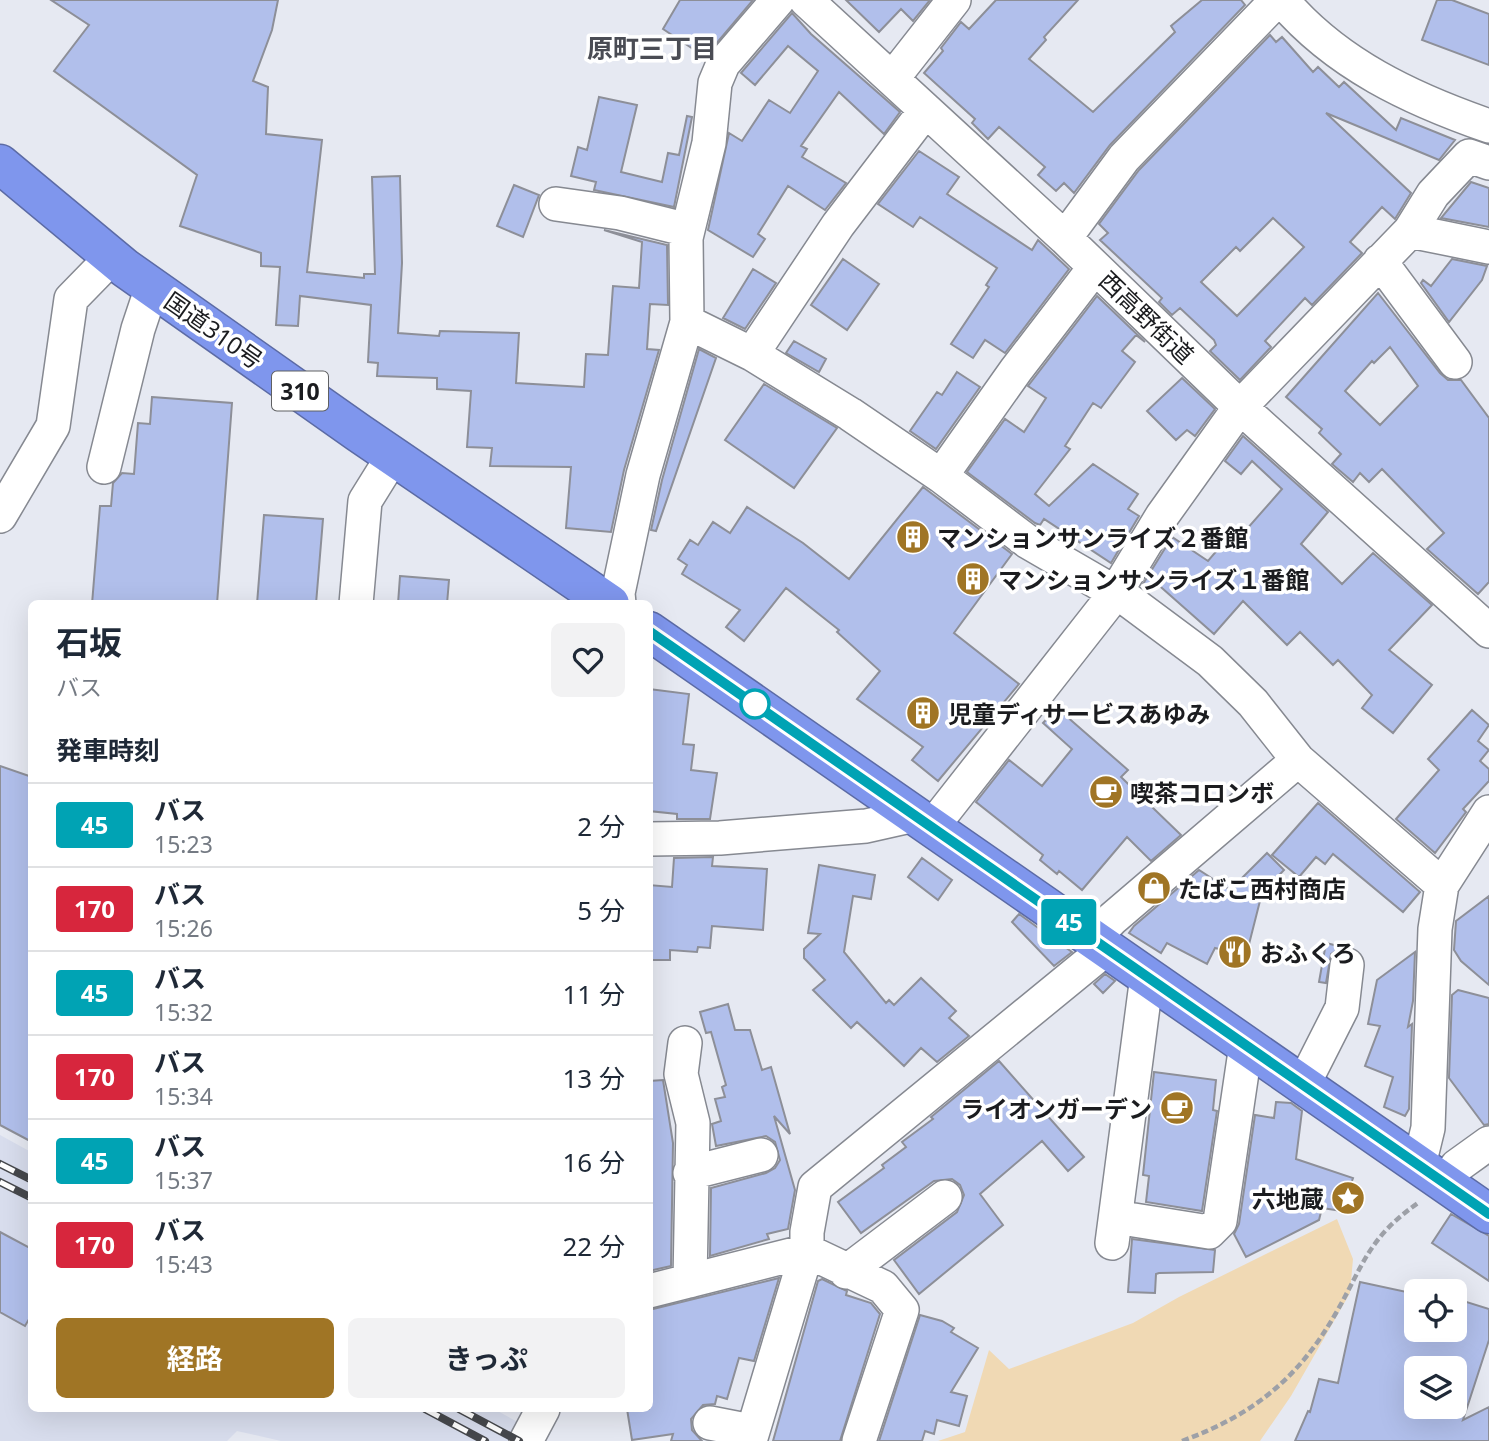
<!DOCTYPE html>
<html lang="ja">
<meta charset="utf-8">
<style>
:root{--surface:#fff;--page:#f2f2f3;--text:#1f2937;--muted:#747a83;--line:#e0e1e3;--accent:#a07525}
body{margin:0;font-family:"Noto Sans","Noto Sans JP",sans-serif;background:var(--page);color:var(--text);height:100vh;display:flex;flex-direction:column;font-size:26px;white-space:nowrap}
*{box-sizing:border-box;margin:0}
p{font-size:23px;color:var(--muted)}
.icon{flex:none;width:38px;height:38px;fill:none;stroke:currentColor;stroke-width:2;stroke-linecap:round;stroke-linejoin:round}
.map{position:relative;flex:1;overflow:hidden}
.sheet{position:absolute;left:28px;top:600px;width:625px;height:812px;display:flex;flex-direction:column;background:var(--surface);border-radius:10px;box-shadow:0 7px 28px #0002}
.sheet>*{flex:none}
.badge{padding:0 14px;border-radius:5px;font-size:24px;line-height:46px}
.tools{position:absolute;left:1404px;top:1279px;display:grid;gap:14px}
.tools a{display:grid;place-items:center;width:63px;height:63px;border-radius:10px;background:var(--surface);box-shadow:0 7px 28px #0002;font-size:35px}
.map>.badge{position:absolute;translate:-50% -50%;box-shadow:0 0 0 4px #fff}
h2{padding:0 28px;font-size:26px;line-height:63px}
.round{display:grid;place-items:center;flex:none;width:74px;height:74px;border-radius:10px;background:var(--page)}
.headline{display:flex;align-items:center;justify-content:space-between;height:119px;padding:0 28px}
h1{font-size:33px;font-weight:700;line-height:52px}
.primary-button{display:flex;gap:14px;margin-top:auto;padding:14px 28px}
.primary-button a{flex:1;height:80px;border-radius:10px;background:var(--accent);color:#fff;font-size:28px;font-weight:700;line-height:80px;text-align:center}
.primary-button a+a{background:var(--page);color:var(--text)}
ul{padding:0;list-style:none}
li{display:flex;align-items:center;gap:21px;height:84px;padding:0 28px;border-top:2px solid var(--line)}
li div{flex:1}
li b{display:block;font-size:26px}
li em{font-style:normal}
li .badge{min-width:77px;font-weight:700;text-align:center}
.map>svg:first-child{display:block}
.built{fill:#d8dded}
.green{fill:#f0d9b4}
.building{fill:#b1bfeb;stroke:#8d8f98;stroke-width:2;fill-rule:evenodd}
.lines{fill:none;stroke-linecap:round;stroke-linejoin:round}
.minor-casing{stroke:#868991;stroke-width:36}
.highway-casing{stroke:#5c6ba5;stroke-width:41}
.path{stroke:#9da0a7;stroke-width:4.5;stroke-dasharray:7 3.5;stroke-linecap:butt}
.minor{stroke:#fff;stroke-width:33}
.highway{stroke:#7f96ed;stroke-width:38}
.rail-casing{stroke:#46484c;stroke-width:8}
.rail{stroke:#fff;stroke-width:5;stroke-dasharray:16;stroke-linecap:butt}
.line-casing{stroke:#fff;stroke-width:16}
.line{stroke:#00a3b4;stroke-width:10}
.stop-dot{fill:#fff;stroke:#00a3b4;stroke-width:3.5}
.labels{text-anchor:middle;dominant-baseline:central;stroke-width:7;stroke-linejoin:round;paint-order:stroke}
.shield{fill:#fff;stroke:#5f6062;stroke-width:2}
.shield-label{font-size:23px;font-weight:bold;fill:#1b1c1f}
.street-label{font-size:24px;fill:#1b1c1f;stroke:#fff}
.poi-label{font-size:24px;font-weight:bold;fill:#1b1c1f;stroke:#fff;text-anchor:start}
.neighbourhood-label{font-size:26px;font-weight:bold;fill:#4a4c54;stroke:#fff}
</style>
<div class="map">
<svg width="1489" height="1441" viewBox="0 0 1489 1441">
<rect width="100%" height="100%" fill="#e6e9f2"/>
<path class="built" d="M0,1135l31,17 1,257h462l29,16 -8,16h-234l-44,-10 -10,10h-227z"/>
<path class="green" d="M1337,1219l16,40 -3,34 -59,103 -31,45h-322l27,-9 24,-82 20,19 124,-46 46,-26z"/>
<path class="building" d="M51,0h227l-6,30 -19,51 15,6 -2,47 56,6 -15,132 57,6v-4h11l-3,-97 28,-1 2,87 -4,70 41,3 1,-5 79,2 -3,50 68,4 2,-33 22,1 5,-69 26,2 3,-46 -38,-12 63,15 1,60 -18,-1 -3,45 12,1 -35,120 -13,62 -45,-4 5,-61 -81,-1 2,-18 -25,-1 4,-56 -34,-2v-11l-60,-2 1,-13 -10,-1 3,-57 -71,-9 -2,30 -22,-1 4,-58 -19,-1v-13l-81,-27 17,-51 -143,-104 35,-46z
M680,0h73l-48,57 -42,-28z
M846,0h84l-17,21 -12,-12 -22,23z
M996,0h82l-34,37 2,3 -17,19 64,53 82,-80 -4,-6 31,-26h39l4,5 -135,140 -36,48 -10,-10 -8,8 -18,-16 7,-8 -46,-40 -11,12 -16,-16 3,-4 -51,-46 19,-22 -2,-3 20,-26 8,7z
M1437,0h15l37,14v51l-67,-25z
M792,13l19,21 89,78 -16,22 -45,-42 -38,54 6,3 -5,8 44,26 -21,27 -37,-24 -30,48 7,5 -12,18 -45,-27 21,-97 13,8 27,-41 21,13 28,-42 -30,-25 -33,39 -14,-12z
M1270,35l6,7 6,-5 31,35 5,-5 21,20 5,-5 52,48 5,-12 54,22 -16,20 -113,-47 85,80 -16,26 -13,-12 -32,35 12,11 -50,52 -7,-7 -40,43 6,6 -31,33 -30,-29 6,-6 -2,-5 -34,-32 -8,7 -13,-13 3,-4 -62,-58 8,-7 -9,-9 40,-54zM1273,218l31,29 -67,69 -36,-34 35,-35 4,4z
M599,97l38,8 -16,67 41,10 6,-29 11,2 8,-39 5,1 -18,90 -80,-17 2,-8 -25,-6 7,-29 9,3z
M919,151l40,26 -12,17 85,56 6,-10 31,29 -64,84 -20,-13 -12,18 -22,-14 38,-57 -3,-2 11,-17 -77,-51 -7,10 -35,-23z
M1471,182l18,6v39l-48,-9z
M514,185l25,10 -16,42 -26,-11z
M843,259l36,25 -32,46 -36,-25z
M1452,259l35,7 -5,14 -33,42 -28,-39 2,-3 8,6z
M753,269l23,14 -31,46 -22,-11z
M1378,293l62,80 8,7h13l28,38v164l-11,12 -51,-45 17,-16 -62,-64 -13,13 -9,-9 -7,9 -21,-18 9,-10 -22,-21 3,-4 -36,-32zM1390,347l28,39 -38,39 -35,-34 27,-30 2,2z
M1097,296l48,46 -9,-7 -14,16 13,11 -34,46 -8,-5 -28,43 5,3 -35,45 14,12 44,-42 45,30 -10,15 11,7 -28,47 -67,-44 -4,6 -5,-2 -68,-51 38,-53 19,13 22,-34 -18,-12z
M794,341l32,18 -7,13 -33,-19z
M699,349l17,9 -60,173 -5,-1 11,-50z
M957,372l23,15 -44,62 -26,-18 27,-39 5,3z
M1182,378l33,31 -20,27 -8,-6 -11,10 -29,-29z
M764,384l73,44 -43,60 -69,-48z
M152,397l80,6 -15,201h-125l8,-98h11l2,-23 9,-10 12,1 4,-51 12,1z
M1243,436l85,76 -27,32 41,40 31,-31 59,52 -43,45 43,35 -39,48 -31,-25 10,-13 -34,-35 -5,5 -33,-33 -13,13 -44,-44 -29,33 -60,-53 -5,7 -6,-4 29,-47 36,24 17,-20 7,5 50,-57 -30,-28 -11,13 -16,-13z
M923,487l89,67 -58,79 65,51 -81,97 -26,-21 11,-13 -66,-48 23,-28 -43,-39 2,-2 -53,-42 -42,53 -18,-14 14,-17 -58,-36 5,-9 -9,-6 12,-19 8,5 15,-23 17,11 17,-26 56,36 46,36z
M264,515l59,4 -7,85h-59z
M400,576l49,4 -2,24h-49z
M649,689l40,5 -6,50 11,1 -3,25 26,3 -7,46h-33v-5l-28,-3z
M1057,708l71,62 -7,7 60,58 -30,26 -24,-24 -45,53 -23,-19 -2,3 -17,-14 3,-5 -67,-53 33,-42 33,26 30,-37 -29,-26z
M1472,710l17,15 -11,16 11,9 -9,11 9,8v12l-26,28 3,3 -31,41 -39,-34 43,-49 -11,-11z
M0,766l32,11v365l-32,-17z
M1318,803l102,89 -17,20 -70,-58 -8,10 -9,-7 -17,20 -27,-22z
M1267,853l17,17 -22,23 -16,63 -31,-8 -8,16 -40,-21 -6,10 -32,-20 5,-7 65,-56 31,20z
M713,857l-1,9 55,3 -4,61 -51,-4 -2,22 -12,-1 -1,5 -27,-2v10h-21v-75l23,2 2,-29z
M922,858l30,22 -14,20 -30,-23z
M819,865l56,10 -4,24 -18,-3 -9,56 42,51 3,-3 5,5 27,-27 35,33 -7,7 20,18 -32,26 -16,-14 -17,18 -47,-44 -6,6 -38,-38 12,-10 -21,-22v-9l16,-15 -12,-1z
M1489,896v89l-28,-24 -7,-11 2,-29z
M1019,914l29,21 24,17 -18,14 -42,-44z
M1326,943l16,4 -11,7 -5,29 -7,-1z
M1415,952l-2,49 -5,26 4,-3 -3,85 -4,7 -21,-9 9,-30 -28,-11 15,-40 -12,-2 9,-44z
M1105,974l10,7 -12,12 -9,-9z
M1458,990l31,8v126l-5,1 -35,-47 3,-83z
M728,1004l7,26h15l12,40 9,-3 19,67 -16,-18 21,74 -7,39 -21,5 2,5 -59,17 1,-68 55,-15 9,-5 5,-8 -5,-18 -9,-6 -50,10 -4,-22 9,-3 -6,-22 10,-2 -3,-10 4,-2 -15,-53 -5,1 -6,-21z
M999,1061l85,96 -16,14 -26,-30 -62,53 23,31 -84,69 -25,-34 63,-48 7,-17 -4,-10 -8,-6 -18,2 -73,52 -23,-31 46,-34 -2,-3 24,-18 -4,-5 31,-23 -2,-2z
M1154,1072l62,8 -3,30 4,1 -15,100 -56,-9 3,-26 -6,-1z
M663,1080l10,63 -2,123 -22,5v-190z
M1276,1102l15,1 11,8 -6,48 57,19 -12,33 -19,-3 -3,12 -73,37 -12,-23 5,-10 16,-109 19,3z
M1451,1214l38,22v45l-57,-38z
M0,1232l32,17v65l-7,12 -25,-14z
M1132,1239l83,11 -2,22 -54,1 -3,1 -1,19 -27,-1z
M779,1278l-25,83 -15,-3 -12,41 -10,-3 -2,8 -12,1 -12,14 1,11 10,11h-31l2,-7 -41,6 -5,-31h22v-99z
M822,1279l25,12 -1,4 25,8 9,11 -40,127h-67l45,-160z
M1360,1282l56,12v36h38v-32l35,11v31l-26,80 26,-13v34h-194l13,-30 2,1 9,-33 19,4zM1416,1368h38v39h-38z
M920,1315l22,6 12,7 -3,4 27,16 -27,44 16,4 -8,30 -22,-6 -3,14 -9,-3 -3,10h-43z"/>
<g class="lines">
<g class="minor-casing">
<path id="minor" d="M806,0l259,238 175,169 249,224
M1282,0c54,64 129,99 207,126
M892,79l62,-79
M556,204l64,9 68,17
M1410,231l79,16
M1065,238l59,-80 153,-158
M1380,261l75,101
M687,322l65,32 98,60 91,62 87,66 100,58 82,61 43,42 45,57 144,125
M752,354l86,-129 87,-114
M104,467l34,-138 14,-42
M941,476l75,-106 79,-103
M0,516l53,-90 18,-127 41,-42
M356,604l9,-103 28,-45
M619,604l-1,-11 25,-118 44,-153 -1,-84 23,-95 6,-60 8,-19 55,-64
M932,827l182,-232 48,-79 78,-109 170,-176 23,-37 36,-38 20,7
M649,839l71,-1 146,-12 49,-11
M1093,939l19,-20 186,-159
M685,1043l-4,31 12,49 -3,158
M1303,1085l39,-77 5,-43
M1419,1165l9,-37 7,-199 7,-44 47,-73
M690,1173l71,-18
M1444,1183l13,-17 32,-23
M1134,1220l75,12 11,-11 26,-176
M1112,1243l35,-267
M846,1272l99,-75
M649,1291l158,-40 76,36 19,23 -43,131
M710,1423l41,8
M526,1441l17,-32
M750,1441l57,-190v-19l8,-45 292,-239"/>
</g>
<g class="highway-casing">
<path id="highway" d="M0,164l125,104 234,165 251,171
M649,631l840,583"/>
</g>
<path class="path" d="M1182,1441c71,-26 116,-62 154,-128 28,-49 32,-75 82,-110"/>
<use href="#minor" class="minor"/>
<use href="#highway" class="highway"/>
<g class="rail-casing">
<path id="rail" d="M0,1164l32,16
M0,1182l32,16
M425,1409l60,32
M459,1409l60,32"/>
</g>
<use href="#rail" class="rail"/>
</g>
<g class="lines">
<g class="line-casing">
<path id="line" d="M649,631l840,583"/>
</g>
<use href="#line" class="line"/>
</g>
<defs>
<g id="building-disc" transform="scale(1.75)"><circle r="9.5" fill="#a07525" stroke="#fff"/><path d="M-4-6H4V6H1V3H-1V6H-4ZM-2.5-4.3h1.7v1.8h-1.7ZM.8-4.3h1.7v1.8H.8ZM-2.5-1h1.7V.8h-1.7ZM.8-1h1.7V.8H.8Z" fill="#fff"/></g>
<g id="cafe-disc" transform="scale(1.75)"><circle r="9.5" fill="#a07525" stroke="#fff"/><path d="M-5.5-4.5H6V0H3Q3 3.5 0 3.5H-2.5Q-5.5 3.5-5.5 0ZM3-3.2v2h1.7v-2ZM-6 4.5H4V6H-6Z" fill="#fff"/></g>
<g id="shop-disc" transform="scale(1.75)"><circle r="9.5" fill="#a07525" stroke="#fff"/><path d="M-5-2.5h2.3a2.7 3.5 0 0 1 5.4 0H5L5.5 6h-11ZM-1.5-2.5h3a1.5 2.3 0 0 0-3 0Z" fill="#fff"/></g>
<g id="restaurant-disc" transform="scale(1.75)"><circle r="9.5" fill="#a07525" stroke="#fff"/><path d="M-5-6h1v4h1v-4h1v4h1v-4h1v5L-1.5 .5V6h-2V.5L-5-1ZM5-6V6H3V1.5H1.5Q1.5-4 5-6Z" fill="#fff"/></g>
<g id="sight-disc" transform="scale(1.75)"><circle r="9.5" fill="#a07525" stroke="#fff"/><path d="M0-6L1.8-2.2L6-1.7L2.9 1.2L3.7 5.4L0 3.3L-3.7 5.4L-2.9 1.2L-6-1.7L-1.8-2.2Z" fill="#fff"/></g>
</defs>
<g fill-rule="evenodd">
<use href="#building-disc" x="913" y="537"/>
<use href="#building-disc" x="973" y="579"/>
<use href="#building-disc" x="923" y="713"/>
<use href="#cafe-disc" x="1106" y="792"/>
<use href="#shop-disc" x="1154" y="888"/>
<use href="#restaurant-disc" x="1235" y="952"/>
<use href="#cafe-disc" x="1177" y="1108"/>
<use href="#sight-disc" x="1348" y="1198"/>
</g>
<circle class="stop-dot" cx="755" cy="704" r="14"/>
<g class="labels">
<rect class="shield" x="272" y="371.5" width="56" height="39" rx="5"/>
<g class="shield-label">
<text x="300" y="391">310</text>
</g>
<g class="street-label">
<text transform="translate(1147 317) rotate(44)">西高野街道</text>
<text transform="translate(214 330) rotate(35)">国道310号</text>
</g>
<g class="poi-label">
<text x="937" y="537">マンションサンライズ２番館</text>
<text x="998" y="579">マンションサンライズ１番館</text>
<text x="948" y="713">児童ディサービスあゆみ</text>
<text x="1130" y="792">喫茶コロンボ</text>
<text x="1178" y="888">たばこ西村商店</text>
<text x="1260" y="952">おふくろ</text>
<text x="1152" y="1108" text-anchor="end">ライオンガーデン</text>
<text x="1324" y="1198" text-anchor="end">六地蔵</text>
</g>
<g class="neighbourhood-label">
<text x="652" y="48">原町三丁目</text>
</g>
</g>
</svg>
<div class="tools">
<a><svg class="icon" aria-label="locate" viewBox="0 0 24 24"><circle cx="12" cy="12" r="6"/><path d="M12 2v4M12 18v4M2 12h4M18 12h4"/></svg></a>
<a><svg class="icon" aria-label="layers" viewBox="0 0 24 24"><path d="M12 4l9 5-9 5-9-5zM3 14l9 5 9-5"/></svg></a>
</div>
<b class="badge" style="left:1069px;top:922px;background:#00a3b4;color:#fff">45</b>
<section class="sheet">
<div class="headline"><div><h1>石坂</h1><p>バス</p></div><a class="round"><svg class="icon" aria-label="heart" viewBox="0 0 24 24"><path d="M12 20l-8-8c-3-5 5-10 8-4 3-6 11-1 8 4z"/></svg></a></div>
<h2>発車時刻</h2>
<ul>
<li><span class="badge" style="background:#00a3b4;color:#fff">45</span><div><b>バス</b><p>15:23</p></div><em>2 分</em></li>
<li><span class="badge" style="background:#d7263d;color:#fff">170</span><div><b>バス</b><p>15:26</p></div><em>5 分</em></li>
<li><span class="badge" style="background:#00a3b4;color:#fff">45</span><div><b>バス</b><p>15:32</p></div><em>11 分</em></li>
<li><span class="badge" style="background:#d7263d;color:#fff">170</span><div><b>バス</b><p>15:34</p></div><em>13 分</em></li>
<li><span class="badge" style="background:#00a3b4;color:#fff">45</span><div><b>バス</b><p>15:37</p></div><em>16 分</em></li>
<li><span class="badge" style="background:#d7263d;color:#fff">170</span><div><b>バス</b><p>15:43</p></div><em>22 分</em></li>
</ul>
<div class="primary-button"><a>経路</a><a>きっぷ</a></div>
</section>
</div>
